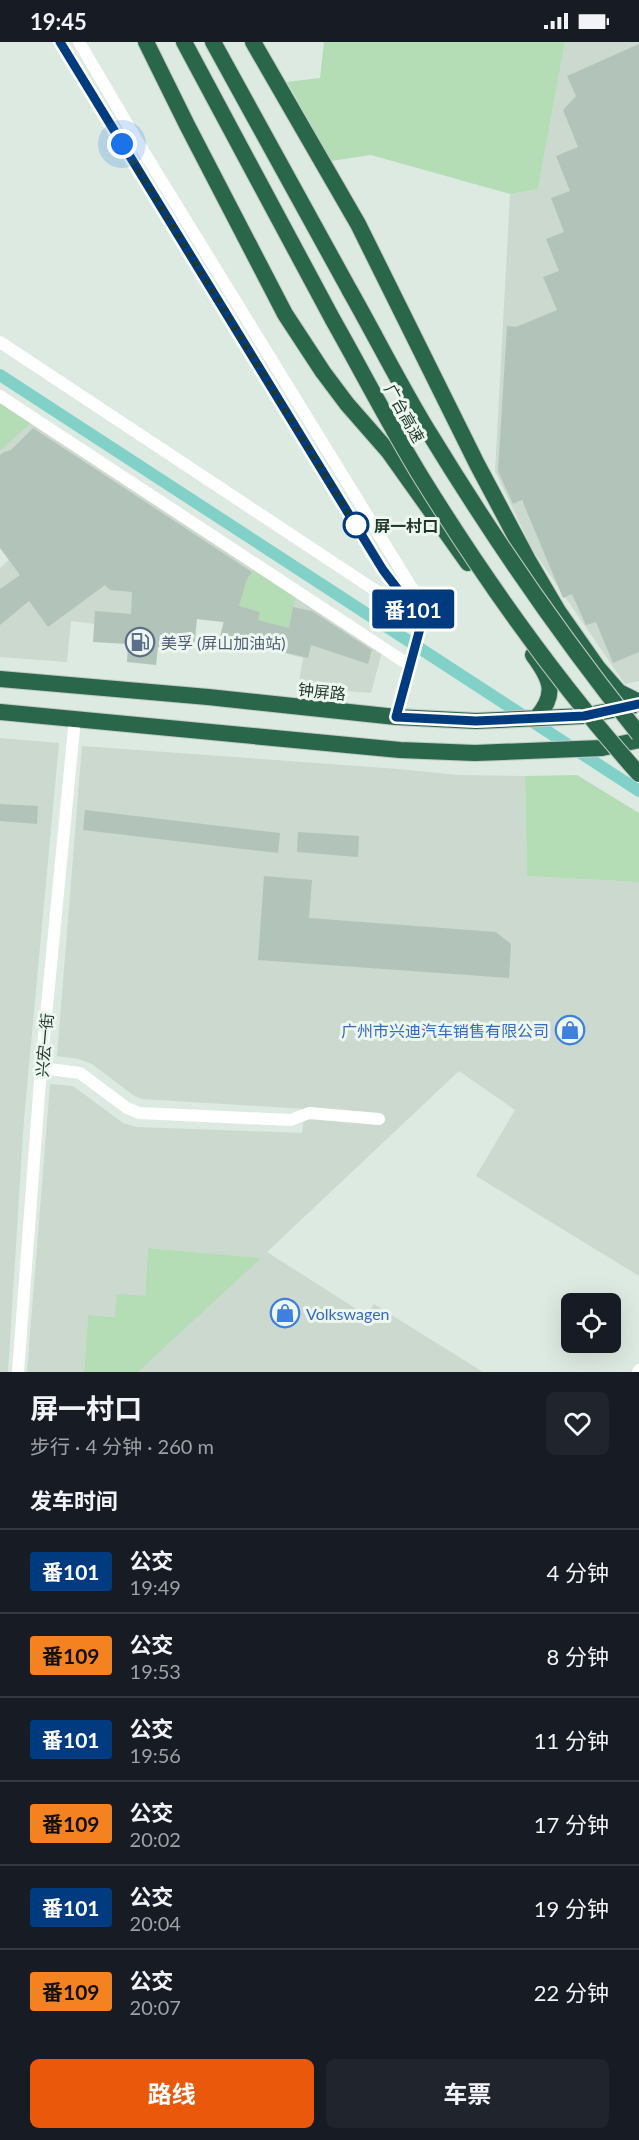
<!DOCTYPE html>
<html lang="zh">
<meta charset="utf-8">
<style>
:root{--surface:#171b24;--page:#20242c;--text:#f1f3f6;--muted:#9ea1a6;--line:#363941;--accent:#ea580c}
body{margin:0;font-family:Lato,"Noto Sans SC",sans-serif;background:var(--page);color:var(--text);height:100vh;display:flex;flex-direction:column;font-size:22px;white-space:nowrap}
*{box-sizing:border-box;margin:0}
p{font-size:20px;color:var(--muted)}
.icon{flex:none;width:33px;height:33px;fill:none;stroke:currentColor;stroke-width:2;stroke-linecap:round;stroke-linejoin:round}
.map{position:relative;height:1330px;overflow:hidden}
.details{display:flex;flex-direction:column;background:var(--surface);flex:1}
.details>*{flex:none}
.badge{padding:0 12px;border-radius:4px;font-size:21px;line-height:39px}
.fabs{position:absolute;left:561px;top:1251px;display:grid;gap:12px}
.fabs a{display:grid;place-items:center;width:60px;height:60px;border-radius:9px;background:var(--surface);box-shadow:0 6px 24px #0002;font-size:30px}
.you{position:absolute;width:30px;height:30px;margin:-15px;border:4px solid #fff;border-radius:50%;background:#1a73e8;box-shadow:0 0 0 9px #1a73e833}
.map>.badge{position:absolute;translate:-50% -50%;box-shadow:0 0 0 3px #fff}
h2{padding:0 30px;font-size:22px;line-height:54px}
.round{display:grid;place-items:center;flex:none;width:63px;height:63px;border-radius:9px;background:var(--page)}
.overview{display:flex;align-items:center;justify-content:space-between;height:102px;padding:0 30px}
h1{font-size:28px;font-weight:700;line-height:45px}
.cta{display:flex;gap:12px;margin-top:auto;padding:12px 30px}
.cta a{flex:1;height:69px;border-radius:9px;background:var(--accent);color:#fff;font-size:24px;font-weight:700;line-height:69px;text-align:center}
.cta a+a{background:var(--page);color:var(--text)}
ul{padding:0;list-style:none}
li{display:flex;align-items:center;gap:18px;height:84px;padding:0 30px;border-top:2px solid var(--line)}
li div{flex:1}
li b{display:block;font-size:22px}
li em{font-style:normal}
li .badge{min-width:66px;font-weight:700;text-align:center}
.status{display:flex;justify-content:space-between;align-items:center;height:42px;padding:0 30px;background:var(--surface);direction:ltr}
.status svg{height:16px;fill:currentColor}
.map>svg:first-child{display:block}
.built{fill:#cbd9cf}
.green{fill:#b4dcb5}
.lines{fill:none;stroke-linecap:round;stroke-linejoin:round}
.canal{stroke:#82d1c9;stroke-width:12}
.building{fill:#b2c4b9}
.highway-casing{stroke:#c0c8c4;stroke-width:18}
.minor{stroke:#fff;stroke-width:12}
.highway{stroke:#2a664a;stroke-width:16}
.highway-bridge-casing{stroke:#c0c8c4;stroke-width:18;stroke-linecap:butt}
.highway-bridge{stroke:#2a664a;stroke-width:16}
.line-casing{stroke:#fff;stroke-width:14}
.line{stroke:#003b80;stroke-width:9}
.walk{stroke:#1e392b;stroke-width:6;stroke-dasharray:0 10.8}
.stop-dot{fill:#fff;stroke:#003b80;stroke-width:3}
.labels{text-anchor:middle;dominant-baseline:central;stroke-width:6;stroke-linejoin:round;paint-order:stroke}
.street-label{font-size:16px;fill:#1e392b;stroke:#edf6ef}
.stop-label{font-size:16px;font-weight:bold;fill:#1e392b;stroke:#edf6ef;text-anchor:start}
.service-label{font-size:16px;fill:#4e5e75;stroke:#edf6ef;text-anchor:start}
.shop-label{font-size:16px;fill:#366cbe;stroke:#edf6ef;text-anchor:end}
</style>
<div class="status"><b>19:45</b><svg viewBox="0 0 49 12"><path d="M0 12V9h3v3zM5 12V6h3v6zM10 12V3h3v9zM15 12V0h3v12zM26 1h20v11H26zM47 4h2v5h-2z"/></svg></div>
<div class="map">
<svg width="639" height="1330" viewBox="0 0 639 1330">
<rect width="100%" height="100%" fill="#ddeae1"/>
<path class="built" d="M565,0h74v639l-14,3 -93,-135 -37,-78 15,-277 28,-5z
M31,381l351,229 -11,41 -73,-6 5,-29 -83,-21 3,-15 -26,-3 -102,5 -24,-3 -4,41 -67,-5v-89l9,-8 -9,-12v-97z
M0,696l59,5 -35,376 -16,253h-8z
M82,704l317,23 60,6 66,1 2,100 112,6v394l-163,-100 39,-66 -56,-39 -192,181 99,63 8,-11 109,68h-345l122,-114 -112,-10 -3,48 -30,21 -27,-2 -4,57h-57l23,-288 23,2 50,37 14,4 165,6 3,-24 -163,-10 -9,-4 -41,-31 -13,-5 -22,-3z"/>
<path class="green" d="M324,0h241l-27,147 -28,5 -139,-39 -40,6 -44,-79 33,-4z
M0,360l31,21 -31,28z
M254,526l42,28 -7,32 -31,-8 2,-8 -21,-6 8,-27z
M577,733l62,38v69l-112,-6 -2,-100z
M148,1206l113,10 -123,114h-54l4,-57 27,2 2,-23 28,2z"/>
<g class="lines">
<path class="canal" d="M0,333l639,416"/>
</g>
<path class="building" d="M639,2v608l-26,11 -17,-41 -10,3 -14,-31 -9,4 -41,-98 -9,4 -15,-33 9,-145 9,1 41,-17 -14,-33 16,-6 -13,-32 18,-7 -13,-34 19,-7 -14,-35 22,-9 -15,-37 13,-14 -9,-20z
M33,386l219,144 -5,7 -8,27 21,6 -2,8 31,8 4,-21 19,4 60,39 -4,14 -57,-19 -3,13 -88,-21 4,-15 -27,-3 -3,30 -36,-2 -2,18 -29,-3 1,-18 -35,-2 2,-31 36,3 1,-22 -22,-2 -5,-5 -57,42 -19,-26 -29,24v-36l20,-14 -20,-27v-93l4,-3 7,-2z
M0,762l38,2 -1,18 -37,-3z
M85,768l195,23 -2,20 -195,-23z
M298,790l61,4 -1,21 -61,-5z
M264,834l48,4 -3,38 187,14 15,12 -2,34 -251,-18z"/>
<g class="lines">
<g class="highway-casing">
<path id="highway" d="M146,0l41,83 98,189 38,58 24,32 42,48 79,111
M184,0l149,278
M213,0l137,249
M253,0l105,182 119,240 51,96 30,51 40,57 21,24 20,10
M533,613c17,23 25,38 4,62
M0,637l208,18 188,20 80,4 108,-5 48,-10
M0,670l400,38 75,3 127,-5 37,-8"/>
</g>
<path class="minor" d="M60,0l323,528 38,50
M79,0l60,102 282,459 1,18 -26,96
M0,300l414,274
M0,354l409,269
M41,1026l39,5 47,35 12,5 152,7 18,-7 70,6
M18,1330l23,-304 34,-350
M638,1330l1,-2"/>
<use href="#highway" class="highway"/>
<g class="highway-bridge-casing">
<path id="highway-bridge" d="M350,249c26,46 50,94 78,140 64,105 134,207 211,303
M333,278c30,53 58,108 90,160 64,103 135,203 216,294"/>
</g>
<use href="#highway-bridge" class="highway-bridge"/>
</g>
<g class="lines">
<g class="line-casing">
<path id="line" d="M60,0l323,528 39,51 -26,96 80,4 108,-5 55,-12"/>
</g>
<use href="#line" class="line"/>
<path class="walk" d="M122,102l236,385 -2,-4"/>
</g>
<defs>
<g id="fuel-ring" transform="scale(1.5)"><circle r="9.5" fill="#edf6ef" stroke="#5c6f8a" stroke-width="1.5"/><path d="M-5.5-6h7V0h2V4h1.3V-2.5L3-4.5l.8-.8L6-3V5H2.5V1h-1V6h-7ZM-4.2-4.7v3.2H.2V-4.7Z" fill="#5c6f8a"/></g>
<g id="shop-ring" transform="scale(1.5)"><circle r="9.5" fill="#edf6ef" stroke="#3f7fe0" stroke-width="1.5"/><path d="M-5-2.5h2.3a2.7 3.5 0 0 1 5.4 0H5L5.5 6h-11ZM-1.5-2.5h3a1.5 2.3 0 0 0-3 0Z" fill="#3f7fe0"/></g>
</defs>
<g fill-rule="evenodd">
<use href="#fuel-ring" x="140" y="600"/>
<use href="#shop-ring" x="570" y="988"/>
<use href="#shop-ring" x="285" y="1271"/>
</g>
<circle class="stop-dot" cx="356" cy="483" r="12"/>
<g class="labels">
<g class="street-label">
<text transform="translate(405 371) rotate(61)">广台高速</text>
<text transform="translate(322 649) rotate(6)">钟屏路</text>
<text transform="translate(44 1003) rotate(-85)">兴宏一街</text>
</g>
<g class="stop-label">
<text x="374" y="483">屏一村口</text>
</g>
<g class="service-label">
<text x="161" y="600">美孚 (屏山加油站)</text>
</g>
<g class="shop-label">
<text x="549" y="988">广州市兴迪汽车销售有限公司</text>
<text x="306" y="1271" text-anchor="start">Volkswagen</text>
</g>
</g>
</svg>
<div class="fabs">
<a><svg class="icon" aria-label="locate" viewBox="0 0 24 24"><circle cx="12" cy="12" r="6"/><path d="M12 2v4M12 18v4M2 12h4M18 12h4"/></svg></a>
</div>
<div class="you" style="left:122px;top:102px"></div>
<b class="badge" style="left:413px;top:567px;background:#003b80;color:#fff">番101</b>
</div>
<section class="details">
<div class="overview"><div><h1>屏一村口</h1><p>步行 · 4 分钟 · 260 m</p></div><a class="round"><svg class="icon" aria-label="heart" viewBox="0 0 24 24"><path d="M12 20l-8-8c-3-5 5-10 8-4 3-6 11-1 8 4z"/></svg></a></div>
<h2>发车时间</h2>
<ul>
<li><span class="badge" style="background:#003b80;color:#fff">番101</span><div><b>公交</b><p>19:49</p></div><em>4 分钟</em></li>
<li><span class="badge" style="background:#f58220;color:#111">番109</span><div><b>公交</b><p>19:53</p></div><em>8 分钟</em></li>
<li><span class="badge" style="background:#003b80;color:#fff">番101</span><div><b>公交</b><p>19:56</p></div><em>11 分钟</em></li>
<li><span class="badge" style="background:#f58220;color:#111">番109</span><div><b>公交</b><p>20:02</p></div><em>17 分钟</em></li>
<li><span class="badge" style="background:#003b80;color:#fff">番101</span><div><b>公交</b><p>20:04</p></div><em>19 分钟</em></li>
<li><span class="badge" style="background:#f58220;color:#111">番109</span><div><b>公交</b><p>20:07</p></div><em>22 分钟</em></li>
</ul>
<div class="cta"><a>路线</a><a>车票</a></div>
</section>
